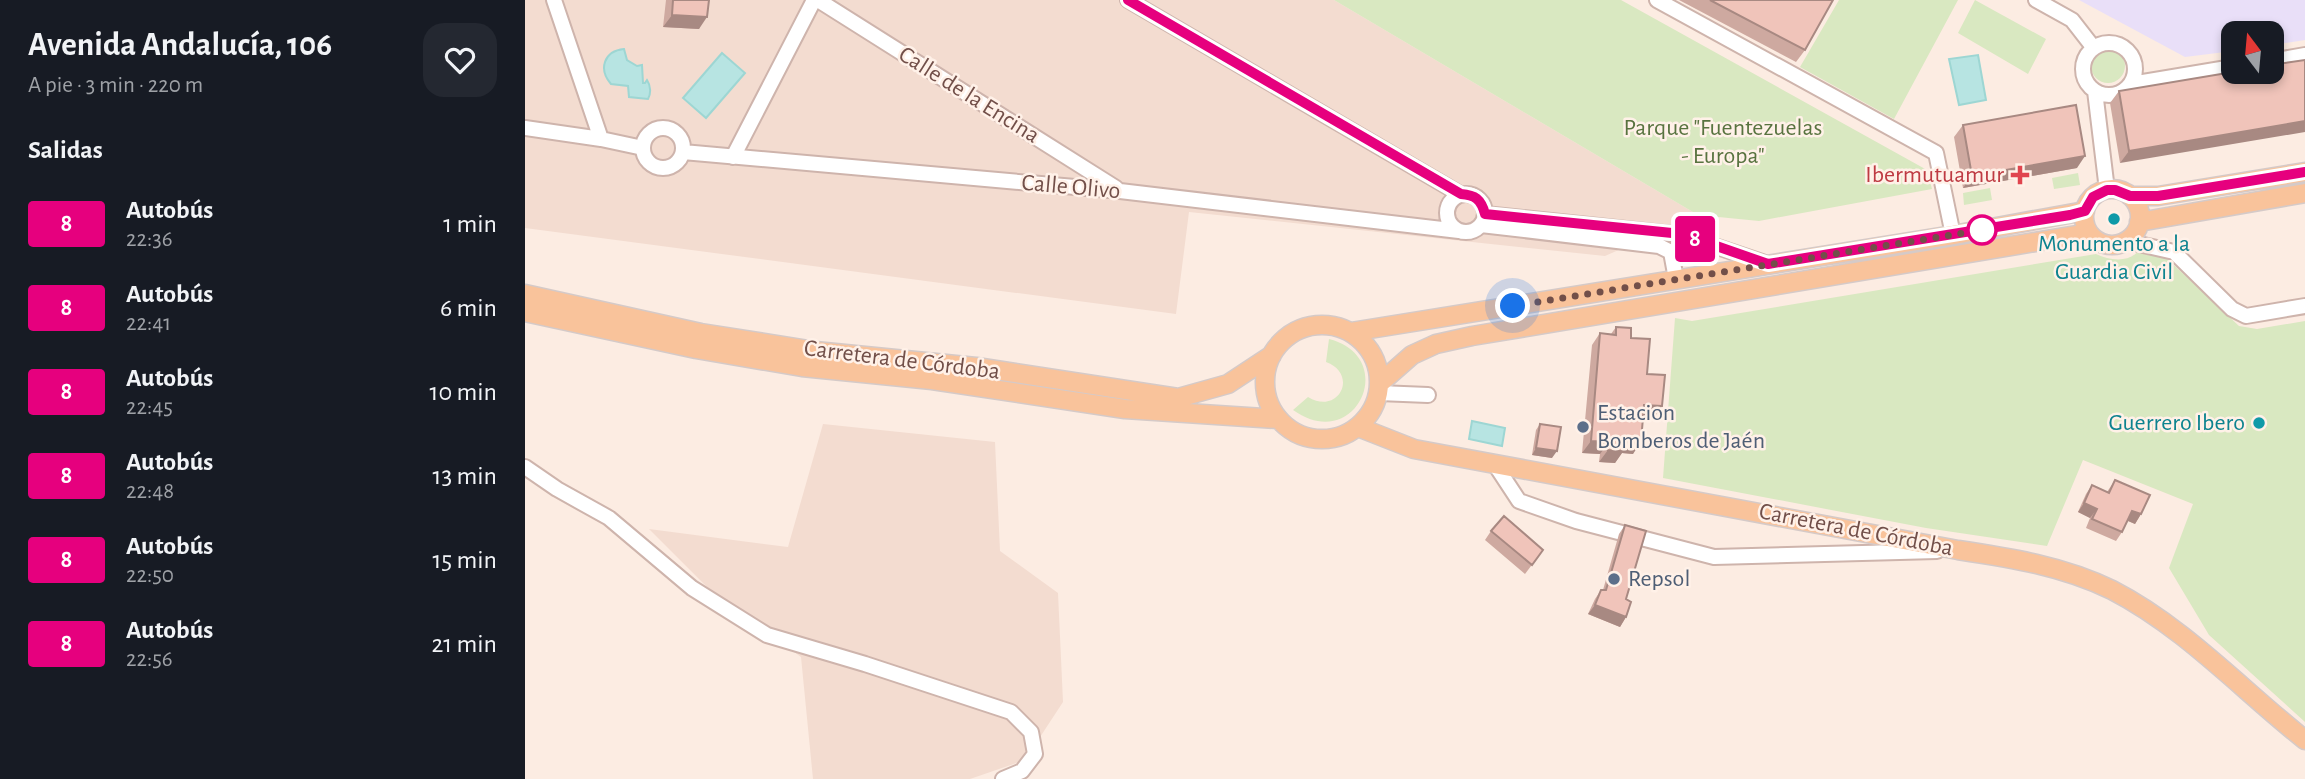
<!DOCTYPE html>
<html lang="es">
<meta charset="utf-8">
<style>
:root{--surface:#171b24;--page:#242831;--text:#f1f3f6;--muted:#9ea1a6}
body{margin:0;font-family:"Alegreya Sans",sans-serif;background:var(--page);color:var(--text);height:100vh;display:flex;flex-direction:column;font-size:26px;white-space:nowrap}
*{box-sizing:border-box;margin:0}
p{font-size:23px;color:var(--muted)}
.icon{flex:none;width:38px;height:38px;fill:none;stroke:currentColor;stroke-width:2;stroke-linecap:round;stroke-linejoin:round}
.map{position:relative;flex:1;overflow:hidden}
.side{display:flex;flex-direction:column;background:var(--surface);width:525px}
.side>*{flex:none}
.badge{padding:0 14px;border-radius:5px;font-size:24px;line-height:46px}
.needle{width:46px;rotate:344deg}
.tools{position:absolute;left:1696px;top:21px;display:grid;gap:14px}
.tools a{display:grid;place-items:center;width:63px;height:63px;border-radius:14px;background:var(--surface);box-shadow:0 4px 10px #0003;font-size:35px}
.you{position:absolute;width:35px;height:35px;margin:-18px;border:5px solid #fff;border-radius:50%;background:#1a73e8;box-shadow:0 0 0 10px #1a73e833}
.map>.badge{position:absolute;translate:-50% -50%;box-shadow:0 0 0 4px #fff}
h2{padding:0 28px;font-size:26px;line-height:63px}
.round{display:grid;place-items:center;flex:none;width:74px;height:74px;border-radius:21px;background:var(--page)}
.head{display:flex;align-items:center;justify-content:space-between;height:119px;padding:0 28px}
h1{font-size:33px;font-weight:600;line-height:52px}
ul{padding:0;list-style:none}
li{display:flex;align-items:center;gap:21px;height:84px;padding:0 28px}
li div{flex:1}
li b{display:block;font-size:26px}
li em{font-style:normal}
li .badge{min-width:77px;font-weight:700;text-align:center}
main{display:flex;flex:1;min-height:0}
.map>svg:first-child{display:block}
.residential{fill:#f3dcd0}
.education{fill:#e9dff8}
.green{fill:#d9e8c1}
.water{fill:#b7e4e2;stroke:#9dd6d3;stroke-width:2}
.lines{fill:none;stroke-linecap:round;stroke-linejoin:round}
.minor-casing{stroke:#ceb4ac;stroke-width:18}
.major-casing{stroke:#d5cac8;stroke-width:21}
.minor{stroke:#fff;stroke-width:14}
.major{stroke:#f9c39b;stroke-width:18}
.wall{fill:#cea9a0}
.shaded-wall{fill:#a88982}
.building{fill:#f0c4ba;stroke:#a88982;stroke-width:2}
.line-casing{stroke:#fff;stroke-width:16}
.line{stroke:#e6007e;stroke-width:10}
.walk{stroke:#724f49;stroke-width:7;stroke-dasharray:0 12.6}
.health-dot{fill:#e0444e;stroke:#fff1e8;stroke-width:2.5}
.culture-dot{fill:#0f9aa8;stroke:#fff1e8;stroke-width:2.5}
.stop-dot{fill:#fff;stroke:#e6007e;stroke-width:3.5}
.service-dot{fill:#5c6f8a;stroke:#fff1e8;stroke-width:2.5}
.labels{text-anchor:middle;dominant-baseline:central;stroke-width:5;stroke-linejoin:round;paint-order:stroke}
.street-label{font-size:24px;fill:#724f49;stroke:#fff1e8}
.park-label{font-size:24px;fill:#58733f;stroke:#fff1e8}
.health-label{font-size:24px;fill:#be3a42;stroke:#fff1e8;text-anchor:end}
.culture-label{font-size:24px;fill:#0d838f;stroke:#fff1e8}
.service-label{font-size:24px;fill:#4e5e75;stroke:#fff1e8;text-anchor:start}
</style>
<main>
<section class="side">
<div class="head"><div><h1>Avenida Andalucía, 106</h1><p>A pie · 3 min · 220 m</p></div><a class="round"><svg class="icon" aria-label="heart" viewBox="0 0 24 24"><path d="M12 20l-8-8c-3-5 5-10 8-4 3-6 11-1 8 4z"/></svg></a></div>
<h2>Salidas</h2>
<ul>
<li><span class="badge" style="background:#e6007e;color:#fff">8</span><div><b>Autobús</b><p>22:36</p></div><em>1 min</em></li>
<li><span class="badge" style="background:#e6007e;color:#fff">8</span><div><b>Autobús</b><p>22:41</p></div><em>6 min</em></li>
<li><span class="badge" style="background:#e6007e;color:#fff">8</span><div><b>Autobús</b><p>22:45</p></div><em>10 min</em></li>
<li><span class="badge" style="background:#e6007e;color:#fff">8</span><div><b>Autobús</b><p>22:48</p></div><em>13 min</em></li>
<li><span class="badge" style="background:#e6007e;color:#fff">8</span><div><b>Autobús</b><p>22:50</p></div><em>15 min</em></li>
<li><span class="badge" style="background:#e6007e;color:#fff">8</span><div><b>Autobús</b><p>22:56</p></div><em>21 min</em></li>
</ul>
</section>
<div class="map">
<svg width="1780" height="779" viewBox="0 0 1780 779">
<rect width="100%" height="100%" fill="#fcece2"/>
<path class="residential" d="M0,0h809l364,215 -93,41 -416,-44 -13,102 -651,-86z
M298,424l172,18 5,109 58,42 5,109 -38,58 -55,19h-157l-12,-122 -84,-60 -68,-68 139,18z"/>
<path class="education" d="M1554,0h226v40l-33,5 -1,-12h-38v18l-48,6z"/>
<path class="green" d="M809,0h287l306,170 5,19 -173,32 -61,-6z
M1314,0h119l-64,119 -94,-52z
M1450,0l71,39 -18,35 -70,-41z
M1566 66a17 17 0 1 1 34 0a17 17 0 1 1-34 0Z
M1553,173l2,12 -26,4 -2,-11z
M1465,188l2,12 -28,5 -1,-12z
M1615,249l22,5 77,72 18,3 48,-8v401l-96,-87 -40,-67 24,-64 -110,-44 -36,86 -121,-18 -263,-50 12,-160 17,3 404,-67c15,7 34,9 44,-5z
M804,339c71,18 27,116 -36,71l15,-13c31,19 51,-23 18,-35z"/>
<path class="water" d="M99,49l3,11 10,6 5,-1 1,18h2l2,-3c4,6 4,14 1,19l-19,-2 -1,-11 -17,-2c-13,-15 -7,-33 13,-35z
M197,53l23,20 -39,45 -23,-20z
M1453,55l8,45 -27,5 -10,-46z
M947,421l33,7 -3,18 -33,-7z"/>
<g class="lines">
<g class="minor-casing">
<path id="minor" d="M29,0l47,139
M293,0l298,188
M603,0l332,194
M1132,0l279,153 17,82
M1511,0l36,20 21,27
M1558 69a26 26 0 1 1 52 0a26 26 0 1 1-52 0Z
M1746,61l34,-6
M1606,84l102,-17
M1570,91l12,99
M118 148a20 20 0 1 1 40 0a20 20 0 1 1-40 0Z
M0,128l76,11 42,9
M158,152l437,39 339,40
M208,157l81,-157
M922 213a19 19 0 1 1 38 0a19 19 0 1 1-38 0Z
M960,214l197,21 86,29
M956,225l178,21 12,6 5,27
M1601,241l48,11 58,57 14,7 59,-10
M854,393l49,2
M969,463l25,38 57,20 138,36 223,-6
M0,467l32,22 52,29 83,70 75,47 98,29 146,48 20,20 4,22 -13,17 -19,8"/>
</g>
<g class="major-casing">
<path id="major" d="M1559 217a28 28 0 1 1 56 0a28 28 0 1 1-56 0Z
M1605,196h28l147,-24
M1614,222l166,-29
M0,294l176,39 114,18 161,16 202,31 50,-14 44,-29
M0,312l171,37 106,18 130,13 193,29 153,10
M740 382a57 57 0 1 1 114 0a57 57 0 1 1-114 0Z
M826,332l602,-97 132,-24
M854,384l33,-29 24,-11 36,-8 617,-103
M833,427l56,22 544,101c53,8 105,16 154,40 72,37 130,100 193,150"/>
</g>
<use href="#minor" class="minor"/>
<use href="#major" class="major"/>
</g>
<path class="wall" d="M141,0h43l-10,29 -36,-2z
M1154,0h154l-28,50 -9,12z
M1708,72l-113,91 -10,-60 9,-12z
M1438,125l114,43 -114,20 -9,-51z
M1091,327l15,11 16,36 7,44 -11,-1 -10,37 -11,-1 -7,10 -16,-1 1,-8 -18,-1 10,-108 8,-12 11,1z
M1015,424l12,34 -20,-3 4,-25z
M1590,480l26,34 -6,10 -7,-3 -6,11 -6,9 -30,-13 4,-10 -12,-6 8,-18 6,-9 15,7z
M1100,525l1,92 -6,10 -32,-13 7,-15 6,-9h2l16,-56z
M966,531l52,19 -18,24 -40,-34z"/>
<path class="shaded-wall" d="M147,15l35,2 -8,12 -36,-2z
M1780,121v11l-185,31 9,-12z
M1560,156l-8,12 -114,20 9,-12z
M1119,405l18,1 -8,12 -18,-1z
M1100,440l16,2 -8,12 -11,-1 -7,10 -16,-1 9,-12z
M1066,441l18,1 -9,12 -18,-1z
M1011,448l21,3 -5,7 -20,-3z
M1559,503l13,6 -7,9 -12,-6z
M1607,511l9,3 -6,10 -9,-4z
M1070,605l31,12 -6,10 -32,-13z"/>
<path class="building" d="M148,0h36l-2,17 -35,-2z
M1185,0h123l-28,50z
M1780,60v61l-176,30 -10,-60 114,-19h38v-7z
M1551,105l9,51 -113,20 -9,-51z
M1091,327l15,1v10l19,1 -3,35 18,1 -3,31 -18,-1 -3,37 -16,-2 -1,11 -16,-1 1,-8 -18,-1 9,-108 16,2z
M1015,424l21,3 -4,24 -21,-3z
M1590,480l35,15 -9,19 -9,-3 -10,21 -30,-13 5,-10 -13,-6 8,-18 17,8z
M979,516l39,34 -11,15 -41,-34z
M1100,525l21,6 -20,68 5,3 -5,15 -31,-12 6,-15h5z"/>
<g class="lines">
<g class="line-casing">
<path id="line" d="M603,0l333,194c14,1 20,5 24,20l197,20 86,30 302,-49 15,-4 8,-14 14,-7h8l15,6h28l147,-24"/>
</g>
<use href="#line" class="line"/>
<path class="walk" d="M988,306l469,-76"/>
</g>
<path class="health-dot" d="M1491.5 164.5h7v7h7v7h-7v7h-7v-7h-7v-7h7z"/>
<g class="culture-dot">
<circle cx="1589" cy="219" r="7"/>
<circle cx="1734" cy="423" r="7"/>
</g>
<circle class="stop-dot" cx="1457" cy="230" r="14"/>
<g class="service-dot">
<circle cx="1058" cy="427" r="7"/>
<circle cx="1089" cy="579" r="7"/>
</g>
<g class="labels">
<g class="street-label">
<text transform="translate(444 95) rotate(32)">Calle de la Encina</text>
<text transform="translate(546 187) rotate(5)">Calle Olivo</text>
<text transform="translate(377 360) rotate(7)">Carretera de Córdoba</text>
<text transform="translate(1331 530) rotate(11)">Carretera de Córdoba</text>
</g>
<g class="park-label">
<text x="1198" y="128">Parque "Fuentezuelas<tspan x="1198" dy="28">- Europa"</tspan></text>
</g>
<g class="health-label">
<text x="1479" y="175">Ibermutuamur</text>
</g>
<g class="culture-label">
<text x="1589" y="244">Monumento a la<tspan x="1589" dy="28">Guardia Civil</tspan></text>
<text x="1720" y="423" text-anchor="end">Guerrero Ibero</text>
</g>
<g class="service-label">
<text x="1072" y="413">Estacion<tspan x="1072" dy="28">Bomberos de Jaén</tspan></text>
<text x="1103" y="579">Repsol</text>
</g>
</g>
</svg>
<div class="tools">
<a><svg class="needle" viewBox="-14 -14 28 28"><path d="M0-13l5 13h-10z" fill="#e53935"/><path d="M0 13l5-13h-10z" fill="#9ea1a6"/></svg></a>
</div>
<div class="you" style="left:988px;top:306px"></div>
<b class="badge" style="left:1170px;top:239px;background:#e6007e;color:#fff">8</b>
</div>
</main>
